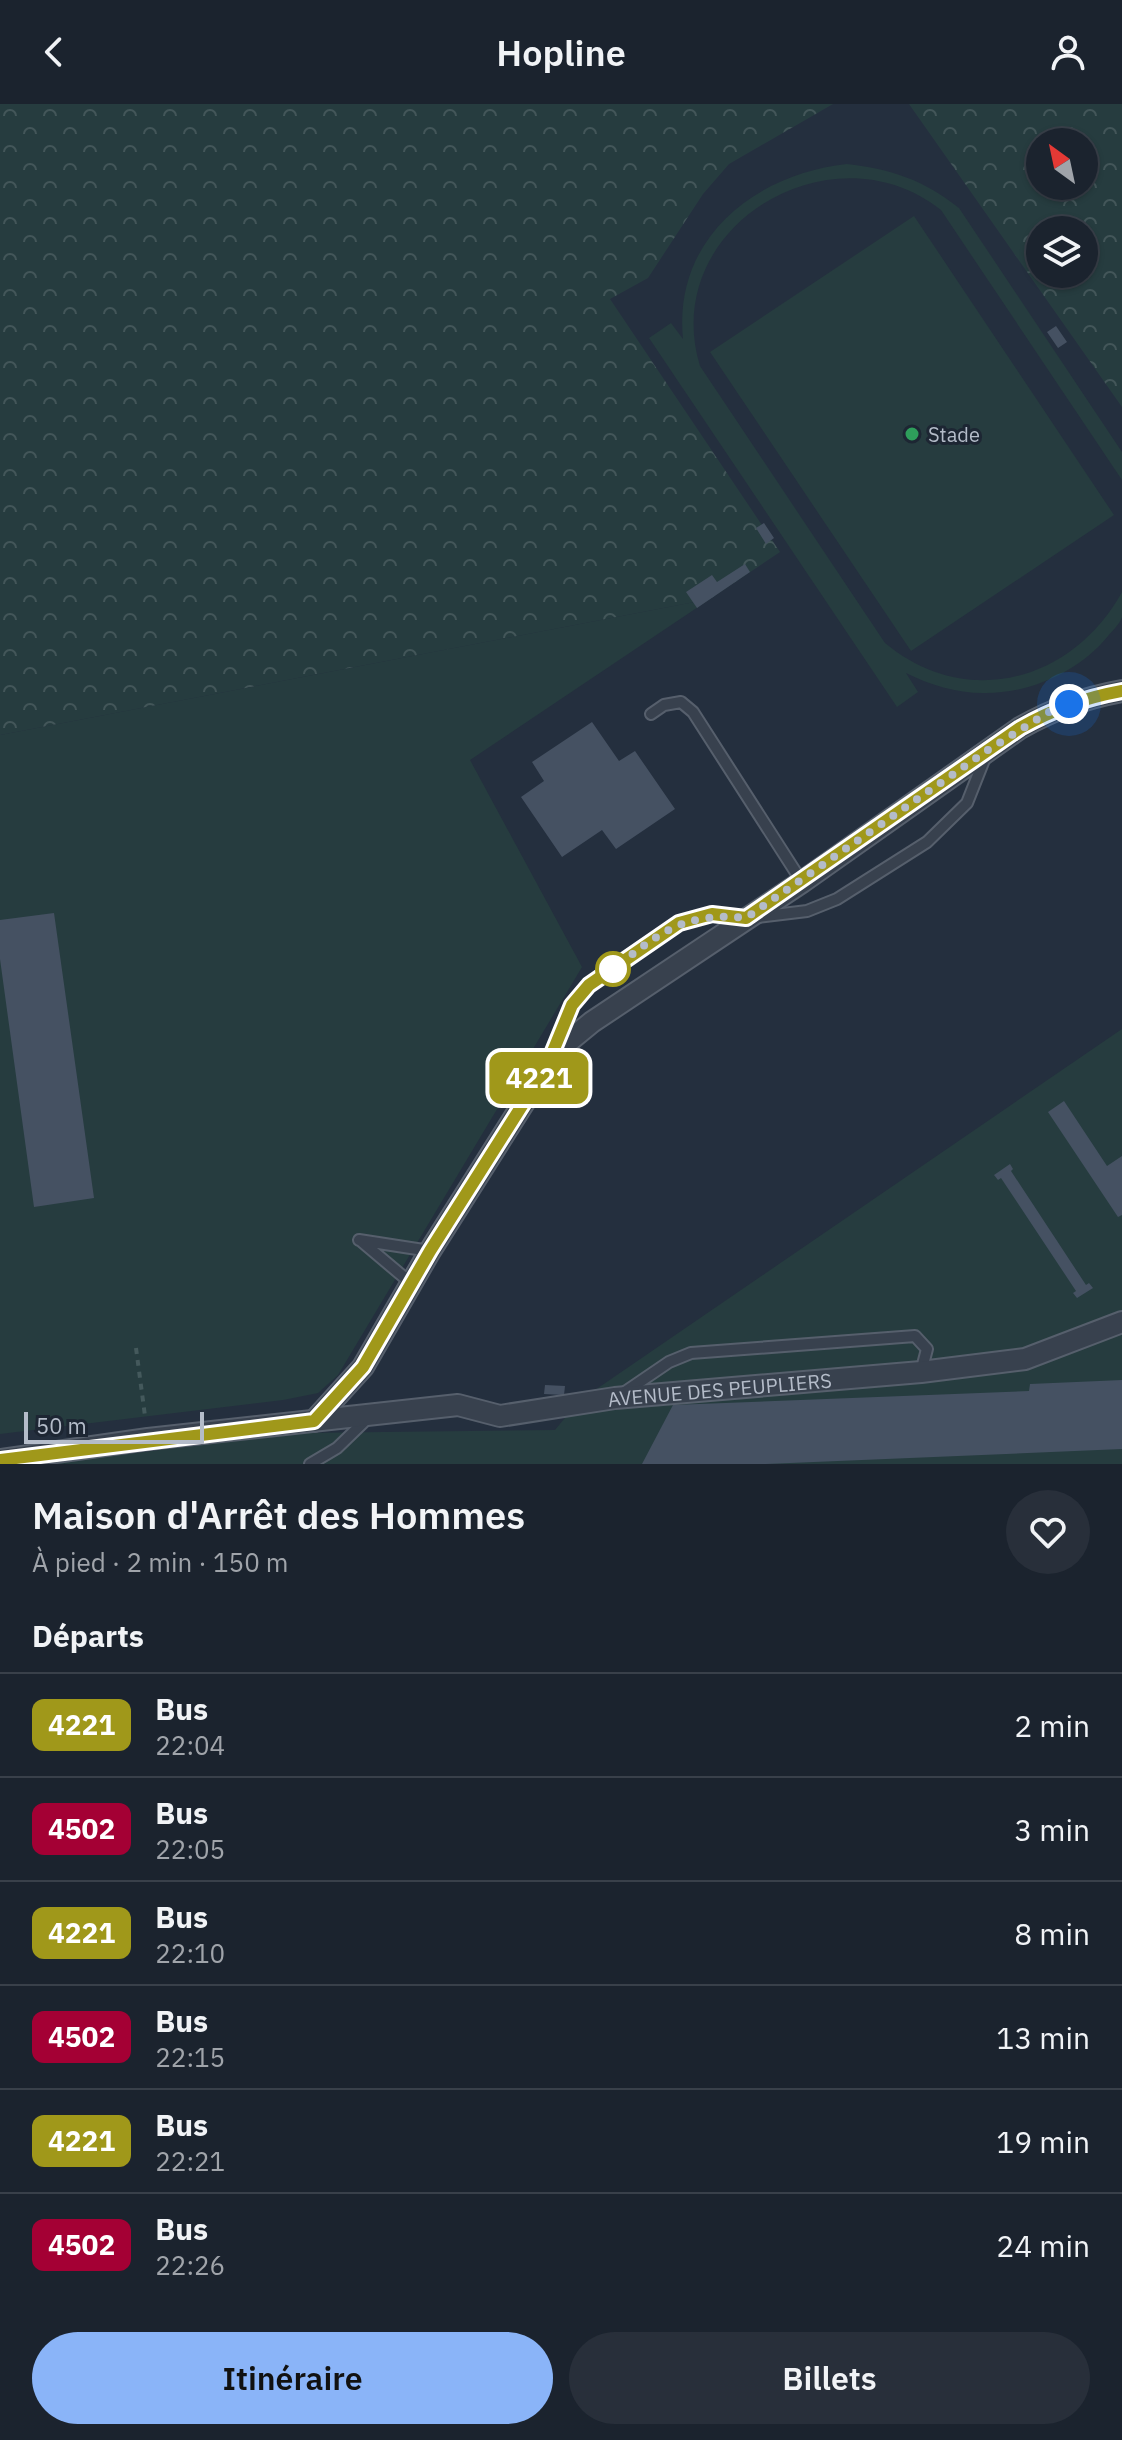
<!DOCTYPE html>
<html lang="fr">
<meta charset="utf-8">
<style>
:root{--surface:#1b232e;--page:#282f3a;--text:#f1f3f6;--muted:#a0a4aa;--line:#39404a;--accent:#8ab4f8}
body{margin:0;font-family:"IBM Plex Sans",sans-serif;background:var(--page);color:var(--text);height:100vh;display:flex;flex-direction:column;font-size:30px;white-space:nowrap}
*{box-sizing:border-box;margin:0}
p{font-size:26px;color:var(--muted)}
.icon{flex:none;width:44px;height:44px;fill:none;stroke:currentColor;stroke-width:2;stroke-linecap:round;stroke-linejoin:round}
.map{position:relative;height:1360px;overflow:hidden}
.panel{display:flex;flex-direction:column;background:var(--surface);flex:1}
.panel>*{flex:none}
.badge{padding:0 16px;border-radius:12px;font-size:28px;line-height:52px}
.needle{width:52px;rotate:327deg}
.controls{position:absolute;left:1026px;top:24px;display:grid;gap:16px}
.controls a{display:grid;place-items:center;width:72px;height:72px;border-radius:50%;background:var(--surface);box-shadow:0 2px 6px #0004,0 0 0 2px var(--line);font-size:40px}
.scale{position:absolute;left:24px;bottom:20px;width:180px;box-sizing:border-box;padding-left:8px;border:4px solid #b4bcc9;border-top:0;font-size:22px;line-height:28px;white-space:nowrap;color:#b4bcc9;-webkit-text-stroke:6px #1d2633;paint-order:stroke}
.you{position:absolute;width:40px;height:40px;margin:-20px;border:6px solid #fff;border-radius:50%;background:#1a73e8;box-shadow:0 0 0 12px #1a73e833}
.map>.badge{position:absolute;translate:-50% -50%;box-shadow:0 0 0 4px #fff}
h2{padding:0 32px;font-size:30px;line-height:72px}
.round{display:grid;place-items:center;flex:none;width:84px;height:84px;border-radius:42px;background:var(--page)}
.headline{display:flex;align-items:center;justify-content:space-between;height:136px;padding:0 32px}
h1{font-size:38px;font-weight:600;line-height:60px}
.action{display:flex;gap:16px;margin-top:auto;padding:16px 32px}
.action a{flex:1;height:92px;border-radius:48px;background:var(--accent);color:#111;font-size:32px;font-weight:600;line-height:92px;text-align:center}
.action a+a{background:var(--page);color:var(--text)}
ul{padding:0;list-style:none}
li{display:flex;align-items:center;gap:24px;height:104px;padding:0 32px;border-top:2px solid var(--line)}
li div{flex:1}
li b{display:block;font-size:30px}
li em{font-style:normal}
li .badge{min-width:88px;font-weight:700;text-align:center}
header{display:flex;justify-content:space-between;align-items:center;height:104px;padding:0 32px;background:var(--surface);font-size:36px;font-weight:600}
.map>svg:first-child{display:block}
.green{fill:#263c3f}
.forest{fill:url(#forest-crowns);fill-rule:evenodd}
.building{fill:#455162}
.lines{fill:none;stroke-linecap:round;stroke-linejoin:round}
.lane-casing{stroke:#565f6c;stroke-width:14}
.street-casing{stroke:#565f6c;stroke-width:24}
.path{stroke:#44595c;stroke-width:4;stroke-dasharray:6 6;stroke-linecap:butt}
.lane{stroke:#38414e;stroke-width:10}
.street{stroke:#38414e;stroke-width:20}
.line-casing{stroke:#fff;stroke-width:18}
.line{stroke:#a0981a;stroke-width:12}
.walk{stroke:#b4bcc9;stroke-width:8;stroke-dasharray:0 14.4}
.leisure-dot{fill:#2e9e5b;stroke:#1d2633;stroke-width:3}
.stop-dot{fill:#fff;stroke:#a0981a;stroke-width:4}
.labels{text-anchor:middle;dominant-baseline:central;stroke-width:6;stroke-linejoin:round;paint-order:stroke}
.poi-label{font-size:20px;fill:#b4bcc9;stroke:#1d2633;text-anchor:start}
.street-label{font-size:20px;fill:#b4bcc9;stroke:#1d2633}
</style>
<header><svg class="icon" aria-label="back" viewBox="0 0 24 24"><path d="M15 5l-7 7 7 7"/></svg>Hopline<svg class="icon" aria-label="person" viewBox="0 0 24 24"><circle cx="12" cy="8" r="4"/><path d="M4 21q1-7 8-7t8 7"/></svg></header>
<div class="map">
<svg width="1122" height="1360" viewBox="0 0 1122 1360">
<defs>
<pattern id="forest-crowns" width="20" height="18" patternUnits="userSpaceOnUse" patternTransform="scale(2)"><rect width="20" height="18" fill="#263c3f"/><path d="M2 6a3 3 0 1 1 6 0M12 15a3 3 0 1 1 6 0" fill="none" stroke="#435659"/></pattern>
</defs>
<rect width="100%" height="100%" fill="#242f3e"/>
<path class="green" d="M847,60c44,5 77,16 112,44l163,244v28l-181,-270c-110,-87 -283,18 -241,156l185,277c82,68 188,38 237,-51 0,8 0,18 0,25 -2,7 -10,14 -14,19 -29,36 -79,58 -125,57 -27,0 -53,-8 -77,-20l12,19 -21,15 -248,-369 22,-15 12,16c-10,-101 72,-165 164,-175z
M914,112l200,299 -203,136 -201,-299z
M710,495l-240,161 112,207 -244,408 -20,18 -35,7 -283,34v-699z
M1122,925v435h-1076l254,-31 255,-3 24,-29z"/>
<path class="forest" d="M0,0h833l-104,60 -26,30 -55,84 -38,21 170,253 -70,47 -710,136z
M909,0h213v303zM1040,38h44v44h-44zM1040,126h44v44h-44z"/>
<path class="building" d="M1056,222l11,16 -9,6 -11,-16z
M764,419l10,15 -8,6 -10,-16z
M745,460l5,8 -53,36 -11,-16 26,-17 5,7z
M592,618l27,39 16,-10 40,58 -59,40 -14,-19 -40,27 -41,-60 23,-16 -12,-19z
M54,809l40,285 -60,9 -34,-248v-39z
M1064,997l43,65 15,-10v59l-4,2 -70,-105z
M1010,1060l3,5 -2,2 75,114 3,-2 4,5 -16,10 -4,-5 3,-2 -75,-113 -3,2 -4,-5z
M1122,1276v69l-356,15h-124l31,-59 356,-14 1,-7z
M545,1281l20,1 -1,9 -20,-1z"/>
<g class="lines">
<g class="lane-casing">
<path id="lane" d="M651,610l13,-9 17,-3 12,10 109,170
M758,813l49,-6 30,-12 90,-57 40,-39 19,-48
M555,942c5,-13 10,-29 17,-41 12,-21 97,-80 120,-87 17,-5 33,-2 50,0
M359,1136l71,11
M361,1137l51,43
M622,1290l47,-32 22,-9 224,-17 12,13 -6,23
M310,1360l27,-16 31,-30"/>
</g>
<g class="street-casing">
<g id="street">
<path d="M314,1317l49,-54 67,-116 117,-185 17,-21 28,-23 210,-140 218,-154c34,-19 64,-30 102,-37"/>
<path id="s1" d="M0,1356l148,-21 310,-34 42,11 115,-18 306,-26 104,-13 97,-37"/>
</g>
</g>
<path class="path" d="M136,1244l9,68"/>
<use href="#lane" class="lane"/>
<use href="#street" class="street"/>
</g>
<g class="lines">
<g class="line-casing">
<path id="line" d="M0,1356l314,-39 49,-54 67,-116 117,-185 25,-61 17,-20 90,-62 33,-9 34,4 274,-190c34,-19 64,-30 102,-37"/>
</g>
<use href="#line" class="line"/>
<path class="walk" d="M613,865l-8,5c53,-37 73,-63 141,-56l242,-168 64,-40 17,-6"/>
</g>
<circle class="leisure-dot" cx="912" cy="330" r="8"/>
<circle class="stop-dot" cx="613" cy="865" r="16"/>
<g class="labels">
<g class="poi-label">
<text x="928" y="330">Stade</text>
</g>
<g class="street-label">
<text stroke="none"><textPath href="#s1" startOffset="726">AVENUE DES PEUPLIERS</textPath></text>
</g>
</g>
</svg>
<div class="controls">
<a><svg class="needle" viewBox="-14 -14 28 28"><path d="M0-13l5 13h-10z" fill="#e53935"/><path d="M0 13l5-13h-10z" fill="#a0a4aa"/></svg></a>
<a><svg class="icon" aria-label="layers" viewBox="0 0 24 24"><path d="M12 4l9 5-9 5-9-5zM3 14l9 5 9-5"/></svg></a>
</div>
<div class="scale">50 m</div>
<div class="you" style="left:1069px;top:600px"></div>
<b class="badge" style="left:539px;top:974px;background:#a0981a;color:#fff">4221</b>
</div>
<section class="panel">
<div class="headline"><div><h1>Maison d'Arrêt des Hommes</h1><p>À pied · 2 min · 150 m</p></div><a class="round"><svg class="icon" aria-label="heart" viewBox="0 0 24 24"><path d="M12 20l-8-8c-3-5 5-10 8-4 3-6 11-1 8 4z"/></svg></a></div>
<h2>Départs</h2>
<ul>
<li><span class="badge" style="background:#a0981a;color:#fff">4221</span><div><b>Bus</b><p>22:04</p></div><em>2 min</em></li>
<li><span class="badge" style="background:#a40034;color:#fff">4502</span><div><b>Bus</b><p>22:05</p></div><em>3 min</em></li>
<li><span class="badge" style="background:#a0981a;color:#fff">4221</span><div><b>Bus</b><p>22:10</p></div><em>8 min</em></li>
<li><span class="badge" style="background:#a40034;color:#fff">4502</span><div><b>Bus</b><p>22:15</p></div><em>13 min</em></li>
<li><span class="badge" style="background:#a0981a;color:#fff">4221</span><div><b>Bus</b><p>22:21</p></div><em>19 min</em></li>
<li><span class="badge" style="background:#a40034;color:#fff">4502</span><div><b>Bus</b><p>22:26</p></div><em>24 min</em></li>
</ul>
<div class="action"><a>Itinéraire</a><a>Billets</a></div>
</section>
